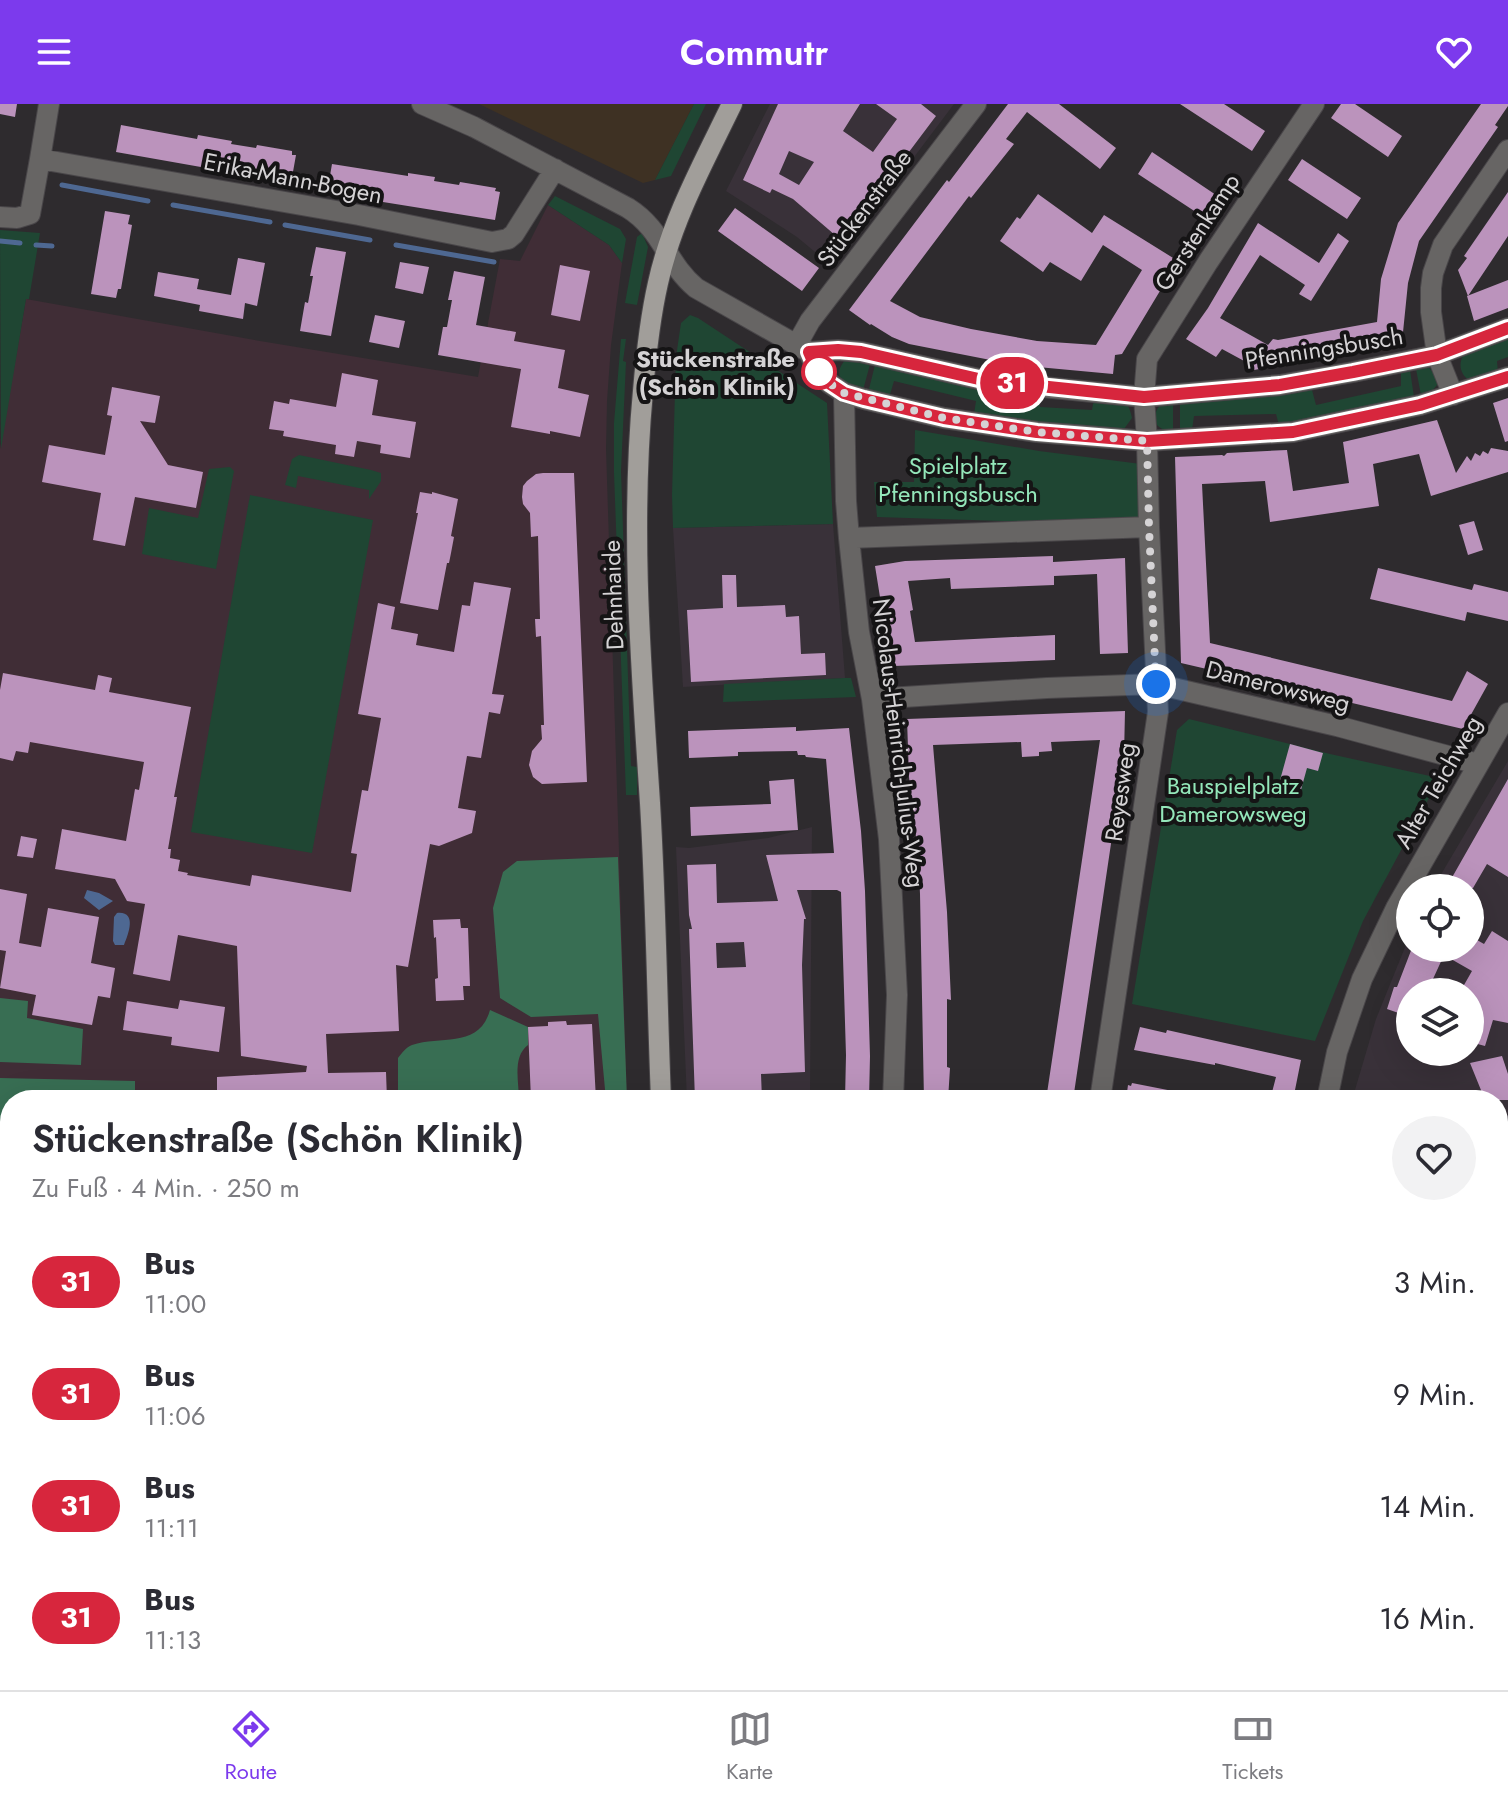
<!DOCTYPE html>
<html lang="de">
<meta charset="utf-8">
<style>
:root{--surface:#fff;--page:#f2f2f3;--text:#2b2b33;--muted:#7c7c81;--line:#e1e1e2;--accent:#7c3aed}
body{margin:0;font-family:Jost,sans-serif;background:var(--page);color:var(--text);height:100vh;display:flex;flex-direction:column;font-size:30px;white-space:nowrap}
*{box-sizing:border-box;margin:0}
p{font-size:26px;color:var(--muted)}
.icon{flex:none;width:44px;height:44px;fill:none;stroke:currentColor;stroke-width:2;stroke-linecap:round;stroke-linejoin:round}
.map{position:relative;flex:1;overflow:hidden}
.sheet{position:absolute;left:0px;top:986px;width:1508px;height:600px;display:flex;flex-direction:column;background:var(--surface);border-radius:32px 32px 0 0;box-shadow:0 8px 32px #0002}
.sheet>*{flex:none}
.badge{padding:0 16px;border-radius:26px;font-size:28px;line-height:52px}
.fabs{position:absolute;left:1396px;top:770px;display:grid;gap:16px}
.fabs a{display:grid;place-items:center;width:88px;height:88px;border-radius:50%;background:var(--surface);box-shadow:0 8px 32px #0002;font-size:40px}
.you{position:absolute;width:40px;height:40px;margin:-20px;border:6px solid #fff;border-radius:50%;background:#1a73e8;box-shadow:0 0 0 12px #1a73e833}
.map>.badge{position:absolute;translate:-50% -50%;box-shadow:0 0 0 4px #fff}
.round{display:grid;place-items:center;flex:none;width:84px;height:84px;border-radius:42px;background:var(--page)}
.headline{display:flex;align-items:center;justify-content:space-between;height:136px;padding:0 32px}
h1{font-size:38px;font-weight:600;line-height:60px}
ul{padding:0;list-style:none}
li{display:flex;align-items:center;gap:24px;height:112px;padding:0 32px}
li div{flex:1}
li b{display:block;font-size:30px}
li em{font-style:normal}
li .badge{min-width:88px;font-weight:700;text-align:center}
header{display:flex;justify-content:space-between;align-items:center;height:104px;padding:0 32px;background:var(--accent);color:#fff;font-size:36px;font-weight:600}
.dock{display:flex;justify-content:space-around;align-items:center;height:112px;border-top:2px solid var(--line);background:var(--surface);font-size:22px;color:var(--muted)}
.dock a{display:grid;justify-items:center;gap:4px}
.dock .on{color:var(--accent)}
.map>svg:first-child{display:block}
.built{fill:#393139;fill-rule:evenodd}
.education{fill:#3e3123}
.medical{fill:#402d36}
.green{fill:#1f4633}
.forest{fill:#386e53}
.water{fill:#4e6892}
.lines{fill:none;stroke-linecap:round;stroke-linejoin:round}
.stream{stroke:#4e6892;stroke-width:5}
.building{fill:#bb93bc;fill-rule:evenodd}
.minor-casing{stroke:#494649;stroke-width:22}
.major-casing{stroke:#494649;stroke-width:22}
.minor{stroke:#676564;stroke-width:20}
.major{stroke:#a19e9a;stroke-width:20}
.tram{stroke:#b8b6b8;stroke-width:2}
.rail-casing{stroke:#b8b6b8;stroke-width:8}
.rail{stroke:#151415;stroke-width:5;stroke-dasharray:15;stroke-linecap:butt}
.line-casing{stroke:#fff;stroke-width:18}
.line{stroke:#d7263d;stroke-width:12}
.walk{stroke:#d5d3d5;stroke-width:8;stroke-dasharray:0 14.4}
.stop-dot{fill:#fff;stroke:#d7263d;stroke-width:4}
.labels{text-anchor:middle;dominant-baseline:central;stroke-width:8;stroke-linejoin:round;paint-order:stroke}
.street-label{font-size:24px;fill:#d5d3d5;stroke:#151415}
.stop-label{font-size:24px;font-weight:bold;fill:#d5d3d5;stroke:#151415;text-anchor:end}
.park-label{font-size:24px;fill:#94e7ba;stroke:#151415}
</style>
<header><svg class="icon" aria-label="menu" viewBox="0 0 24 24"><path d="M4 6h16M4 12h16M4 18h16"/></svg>Commutr<svg class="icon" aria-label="heart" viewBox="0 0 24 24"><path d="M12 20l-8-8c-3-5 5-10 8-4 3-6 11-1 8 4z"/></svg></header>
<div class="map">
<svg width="1508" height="1586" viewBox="0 0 1508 1586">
<rect width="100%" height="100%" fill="#2e2b2e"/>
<path class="built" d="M770,0h184l-122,162 -35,-29 -71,-46z
M833,420l12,154 -162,9 -10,-159z
M1508,657v402l-10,3v-66h-146l24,-81 34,-84v13h60v-60h-37zM1410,888h60v60h-60z
M812,723l-2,273h-123l-11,-253 13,1 79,-10z
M1508,1122v47l-10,3v-46z
M0,1265l10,3v59l-10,-2z
M0,1346l10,1v89l-10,-1z
M1508,1421v165h-19l-4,-10h13v-153z"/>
<path class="education" d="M479,0h215l-39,76 -12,3z
M724,1576h329v10h-329z"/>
<path class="medical" d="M548,101l61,40 13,18 -11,82 -4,56 -1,48 21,651h-617v82l-10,-6v-727l26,-150 234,42 218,36 22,-118 20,2z"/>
<path class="green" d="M694,0h12l-35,72 -16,4z
M555,92l65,33 6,10 -4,24 -13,-18 -61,-40z
M0,126l40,3 -11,66h-3l-25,150z
M642,129l6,14 -11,58 -12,-2 12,-66z
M690,211l8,3 129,85 6,121 -160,4 -1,-33 4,-138 5,-34z
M1508,232v21l-11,4 1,12c-11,4 -29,15 -36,-1 -3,-7 -1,-13 2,-19z
M621,235h5l-3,22 3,1 -5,109 10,295 6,1v28h-11l-12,-322v-50z
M845,256l26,1 -8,29c-16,-6 -33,-11 -18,-30z
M876,257l162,33 2,13 52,3 1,-6 4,-5c20,1 31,-4 35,19l-8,11 -72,-3 -78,-12 2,-13 -82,-20 -5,17 -21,-5z
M1428,262l9,12v7l-5,6 -11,4 -5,-26z
M1410,266l4,27 -135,28 -3,-11 -82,2 -2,14 -12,1v-29l82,-5 50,-7 4,15 85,-19v-14z
M1173,297v32c-16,-4 -25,-12 -13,-28z
M915,326l124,21 102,13v58h-110l-154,-5 -3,-35h40z
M299,351l72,15 10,3v8l-12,18v-9l-71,-14 -2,12 -11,-3 7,-26z
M230,363l4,4 -18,98 -74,-15 7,-46 49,10 11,-49z
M250,391l123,25 -61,333 -121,-21z
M845,574h6l5,19 -133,5 1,-18z
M1189,615l141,35 100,22 6,9 -73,136 -48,120 -183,-37 45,-274z
M0,1481l10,2 -6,22 6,7v64h15l-9,10h-16z
M80,1576h90l-4,8 -18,-7 -5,9h-69z"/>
<path class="forest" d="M618,753l9,243h-21l-8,-86 -67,3 -31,-19 -7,-90 10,-36 14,-11z
M0,894l28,3 -1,17 56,11 -2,36 -81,-3z
M490,906l38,17v18c-16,12 -9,37 -9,55h-121v-42c4,-5 8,-11 14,-13 30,-10 67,4 78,-35z
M0,974l135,3v19h-125v73l-10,-6z
M1508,1095v27l-10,4v-27z
M0,1233l10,1v34l-10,-3z"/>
<path class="water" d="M87,786l12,3 14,8 -14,9 -15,-12z
M117,809c20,-2 12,20 7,32h-9l-2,-4 1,-24z"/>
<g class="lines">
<path class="stream" d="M62,81l86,16
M173,101l97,17
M285,121l85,15
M0,137l20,2
M36,141l16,1
M396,141l98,17
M0,1105l2,2v15h8"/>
</g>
<path class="building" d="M0,0h17l-2,13 -15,-3z
M778,0h82l-17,27 30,21 24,-33 -21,-15h45l15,12 -94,125 -49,-42 -21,-10 -2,4 -27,-13zM789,47l25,11 -15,23 -20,-11z
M1008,0h51l57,44 -16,21 -73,-57 -21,27 8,5 -43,54 -2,-2 -79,105 30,16 51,12 66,12 59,4 46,-75 -39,-25 -22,36 -31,-19 -7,10 -43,-31 17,-24 3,2 18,-25 54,39 12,-18 74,46 -56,93 -7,1 -2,19 -97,-9 -107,-21 -17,-7 -21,-13 -1,1 -21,-15 98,-130 2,2z
M1180,0h44l41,27 -13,20z
M1341,0h14l47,32 -14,21 -57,-39z
M1481,0h27v2l-13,19 3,2 -79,114 -11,42 -6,59 -148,28 -9,-5 1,-3 -24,-13 -6,8 -30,-18 22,-31 50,-85 61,40 19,-30 11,8 -38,60 -12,-7 6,-9 -45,-30 -40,63 48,27 5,-6 5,1 99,-18 4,-43 17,-56z
M121,21l76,14 1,-4 34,6 -1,3 25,4 1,-3 35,6v4h4l-5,28 -175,-31z
M1152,48l70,47 -14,21 -70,-46z
M1302,55l59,39 -14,21 -59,-39z
M332,60l76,12v-3l27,4 -1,4 25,4 1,-3 36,6 -1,3 5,1 -5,28 -168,-27z
M1508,88v44l-40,60 -10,-26 9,-12 -3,-2z
M735,104l84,60 -17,23 -84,-60z
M105,107l25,4 -2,9 4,1 -11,64h-3l-2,9 -25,-4z
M316,143l30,5 -15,84 -31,-5 5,-29 3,1 5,-27h-3z
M238,154l27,5 -8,43 -12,-3 -2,16 -44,-8 1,-6 -46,-9 4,-24 41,7 -2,10 34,6z
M400,158l29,5 -6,27 -28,-6z
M560,161l30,6 -10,50 -29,-6z
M454,167l31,6 -9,48 40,7 -2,9 51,9 -7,38 31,7 -9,42 -30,-6v3l-39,-7 10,-58 -83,-14 5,-28h4l5,-27h-4z
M1508,176v28l-34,13 -7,-25z
M375,211l30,6 -6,27 -30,-6z
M342,269l36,7 -6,35 44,7 -6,36 -30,-5 1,-8 -24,-4 -3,16 -19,-3 1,-9 -53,-9 1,-5 -15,-2 5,-28 15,3 1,-5 46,8z
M112,283l48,9 -5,27 -15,-2 28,44 35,7 -7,36 -61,-11 -10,49 -32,-6 8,-47 -59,-11 7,-37 56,10 7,-39 -5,-1z
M1508,294v43l-3,1 -12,-39z
M1437,316l19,53 11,-17 4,5 4,-8 5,3 3,-5 5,3 3,-6 17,3v21l-77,24 -12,-42 -46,10 6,42 -109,16 -5,-41 -63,3 8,159 242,58 15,-30 21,13 -25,45 -282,-66 -6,-206 47,-2 2,1 3,-3 60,-3 6,41 56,-8 -6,-41z
M543,369h31l13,309 -45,2 -9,-7 -4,-12 3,-14 10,-12 -1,-14h3l-3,-89 -5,1 -1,-18h5l-2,-83 -7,1 -1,-24 -7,-9 -1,-7 1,-11 4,-5 9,-7z
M420,388l12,2v-2l26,7 -7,37 3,1 -3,16 -2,10h-2l-9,47 -38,-7 18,-90h-2z
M1474,417l9,29 -15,5 -9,-30z
M1053,452v6l72,-4 3,95 -28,1 -3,-80 -43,2v9l-103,4 -1,-11 -42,3 5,29 -3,1 5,31 140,-7v25l-161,6 -2,-20 -4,1 -13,-81 30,-5z
M1378,464l94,22 2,-6 34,8v29l-41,-9 -2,9 -95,-22z
M722,471h14l1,32 48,-2 1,12 13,-1 2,38 24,-1 1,22 -135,7 -4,-72 36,-2z
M474,478l37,6 -19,106 12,1 -4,19 -11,-2 -8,46 -14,-2 -9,52 18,3 -4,22 -33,13 -9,-2 -22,123 -12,-2 3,66 -73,3 2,39 58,-1 1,28h-170v-23l89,-5 1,-6 -66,-10 -4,-110 -59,-11 -8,46 -37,-7 12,-70 -18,-3 -12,-22 -60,-10 7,-40 64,12 9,-52 4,1 5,-28 -114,-20 -2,11 -12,-2 -3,10 -13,-3v-68l3,-17 92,17 3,-15 14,3 -3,14 82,15 -17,90h3l-9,52h3l-1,9 10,2 -2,11 10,2 -1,2 63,11 2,-11 99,17 6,-38 -6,-1 11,-63 6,1 13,-73 -23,-4 20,-111 17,4 -4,22 27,5 -2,11 38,7 8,-47 8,1z
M1125,607l-1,45 -51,344h-27l54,-360 -49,2 1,9 -13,1v4l-17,1 -1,-15 -88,3 14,167 4,88 -4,-1v68l3,1 -2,32h-24l-4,-206 -2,-40 -9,-77 -2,-58z
M796,623v4l53,-3 12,103 4,60 5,165 -1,44h-24l1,-45 -5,-163 -4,-2h-40l9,29h-2l-2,46 3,107 -44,2 1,26h-67l-6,-171h3l-3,-14 -2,-50 29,-1 1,39 61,-2 -12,-46 68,-2 -8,-94 -20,-2 -1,-2h-7l-1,-4 -59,1v4l-49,2 -1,-27zM744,838l2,25 -29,1 -1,-25z
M1290,640l33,9 -5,18 -11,-3 -8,29 -22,-6z
M794,675l4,51 -107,6 -1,-29 81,-3 -2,-23z
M1508,675v98l-21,-13 -14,24h-27z
M21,732l16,3 -4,19 -16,-2z
M0,785l27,5 -8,49 22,4 7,-39 51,9 -8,46 24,5 -5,30 -12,-2 -6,29 -60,-10 4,-20 -36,-7 6,-37 -6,-1z
M460,815l1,9h7l2,58h-7l1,14 -28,1 -1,-22 3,-1 -2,-41 -2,1 -1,-18z
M1492,827l16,10v82l-15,-3 -8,26 -15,-4v-50h-10l12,-21 -28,-16 -17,37h-17v25l-23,-8 7,-22h3l15,-39h58v-12l14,8z
M180,896l45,7 -6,45 -48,-7 1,-8 -49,-7 4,-29 51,8z
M566,917l1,4 25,-1 4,76h-65l-3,-73 20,-1v-4z
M1140,923l26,6 1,-3 134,30 -8,40h-23l6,-23 -61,-14v2l-81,-15z
M1502,952l6,18v26h-23l-15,-37z
M1132,979l56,11 -1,6h-61l2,-15 3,1z"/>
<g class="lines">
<g class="minor-casing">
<path id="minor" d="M49,0l-9,55 319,56 133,27 16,-3 6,-5 41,-65
M422,0l52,23 154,81c35,22 38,55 68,80l113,64 29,-2 23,2 122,28 60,7 101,10 136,-12 73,-13 84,-17 71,-27
M0,113l17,1 13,-4 10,-55
M796,242l14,-25 166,-217
M809,248l7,16 13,15 15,10 20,6 80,19 93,14 110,9 146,-9 127,-27 88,-28
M844,289l2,108 3,37 10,94 13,67 17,140 8,156 -4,105
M1453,291l-16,-40 -6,-43v-24l2,-15 10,-28 65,-95
M849,434l300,-11
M872,595l175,-11 109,-4 181,42 141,38
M1100,996l58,-388 -9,-185 -2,-86 -3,-44 3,-38 61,-97 106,-158
M1327,996l10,-48 25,-73 34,-71 112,-195
M0,1076l10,6
M1459,1576l4,10
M199,1586l3,-10
M576,1586l5,-10
M1364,1586l33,-10"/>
</g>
<g class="major-casing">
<path id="major" d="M661,996c-4,-99 -5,-198 -11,-297 -9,-137 -20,-275 -7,-412 3,-36 7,-73 15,-108 14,-64 46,-121 74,-179
M1498,1353l10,-2
M0,1453l10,1
M658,1576l1,10
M703,1576v10"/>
</g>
<use href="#minor" class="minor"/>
<use href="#major" class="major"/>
<path class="tram" d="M1498,1139l10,-4
M0,1273l10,2
M0,1297l10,1"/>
<g class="rail-casing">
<path id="rail" d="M1498,1159l10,-4
M0,1315l10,2"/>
</g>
<use href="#rail" class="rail"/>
</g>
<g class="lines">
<g class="line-casing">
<path id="line" d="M1508,224l-71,27 -84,17 -73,13 -136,12 -161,-17 -122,-28 -23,-2 -29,2 7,16 13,15 15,10 20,6 80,19 93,14 110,9 146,-9 127,-27 88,-28"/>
</g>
<use href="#line" class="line"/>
<path class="walk" d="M819,268l-3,-4 13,15 15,10 100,25 93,14 110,9 2,86 7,157"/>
</g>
<circle class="stop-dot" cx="819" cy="268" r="16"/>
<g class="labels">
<g class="street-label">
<text transform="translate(293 74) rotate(11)">Erika-Mann-Bogen</text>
<text transform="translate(864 104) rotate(-53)">Stückenstraße</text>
<text transform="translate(1197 128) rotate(-57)">Gerstenkamp</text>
<text transform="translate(1324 244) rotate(-9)">Pfenningsbusch</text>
<text transform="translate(613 491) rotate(-92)">Dehnhaide</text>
<text transform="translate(1278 582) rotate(14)">Damerowsweg</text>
<text transform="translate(899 639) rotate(83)">Nicolaus-Heinrich-Julius-Weg</text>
<text transform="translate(1438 678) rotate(-60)">Alter Teichweg</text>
<text transform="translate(1120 688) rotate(-82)">Reyesweg</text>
</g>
<g class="stop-label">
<text x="795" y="254">Stückenstraße<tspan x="795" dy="28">(Schön Klinik)</tspan></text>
</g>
<g class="park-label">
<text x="958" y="361">Spielplatz<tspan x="958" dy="28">Pfenningsbusch</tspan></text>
<text x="1233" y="681">Bauspielplatz<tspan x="1233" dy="28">Damerowsweg</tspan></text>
</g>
</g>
</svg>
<div class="fabs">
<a><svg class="icon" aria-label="locate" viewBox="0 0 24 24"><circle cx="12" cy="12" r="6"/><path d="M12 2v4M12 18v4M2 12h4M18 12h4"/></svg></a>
<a><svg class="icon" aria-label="layers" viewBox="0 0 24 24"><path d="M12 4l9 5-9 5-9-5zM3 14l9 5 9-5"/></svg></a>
</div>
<div class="you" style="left:1156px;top:580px"></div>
<b class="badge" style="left:1012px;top:279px;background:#d7263d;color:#fff">31</b>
<section class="sheet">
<div class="headline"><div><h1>Stückenstraße (Schön Klinik)</h1><p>Zu Fuß · 4 Min. · 250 m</p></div><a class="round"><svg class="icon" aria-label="heart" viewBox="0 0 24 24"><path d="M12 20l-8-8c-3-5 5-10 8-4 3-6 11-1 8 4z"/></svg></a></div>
<ul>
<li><span class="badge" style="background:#d7263d;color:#fff">31</span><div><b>Bus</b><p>11:00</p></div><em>3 Min.</em></li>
<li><span class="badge" style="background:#d7263d;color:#fff">31</span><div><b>Bus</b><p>11:06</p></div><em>9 Min.</em></li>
<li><span class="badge" style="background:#d7263d;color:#fff">31</span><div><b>Bus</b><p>11:11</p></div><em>14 Min.</em></li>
<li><span class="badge" style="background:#d7263d;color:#fff">31</span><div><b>Bus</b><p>11:13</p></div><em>16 Min.</em></li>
</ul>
</section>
</div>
<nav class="dock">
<a class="on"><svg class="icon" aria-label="directions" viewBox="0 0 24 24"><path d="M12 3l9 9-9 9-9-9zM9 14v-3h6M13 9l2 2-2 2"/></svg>Route</a>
<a><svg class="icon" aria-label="map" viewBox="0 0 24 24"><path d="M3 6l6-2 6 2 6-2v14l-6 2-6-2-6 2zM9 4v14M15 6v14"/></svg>Karte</a>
<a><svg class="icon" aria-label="tickets" viewBox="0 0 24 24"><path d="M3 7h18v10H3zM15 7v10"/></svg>Tickets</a>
</nav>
